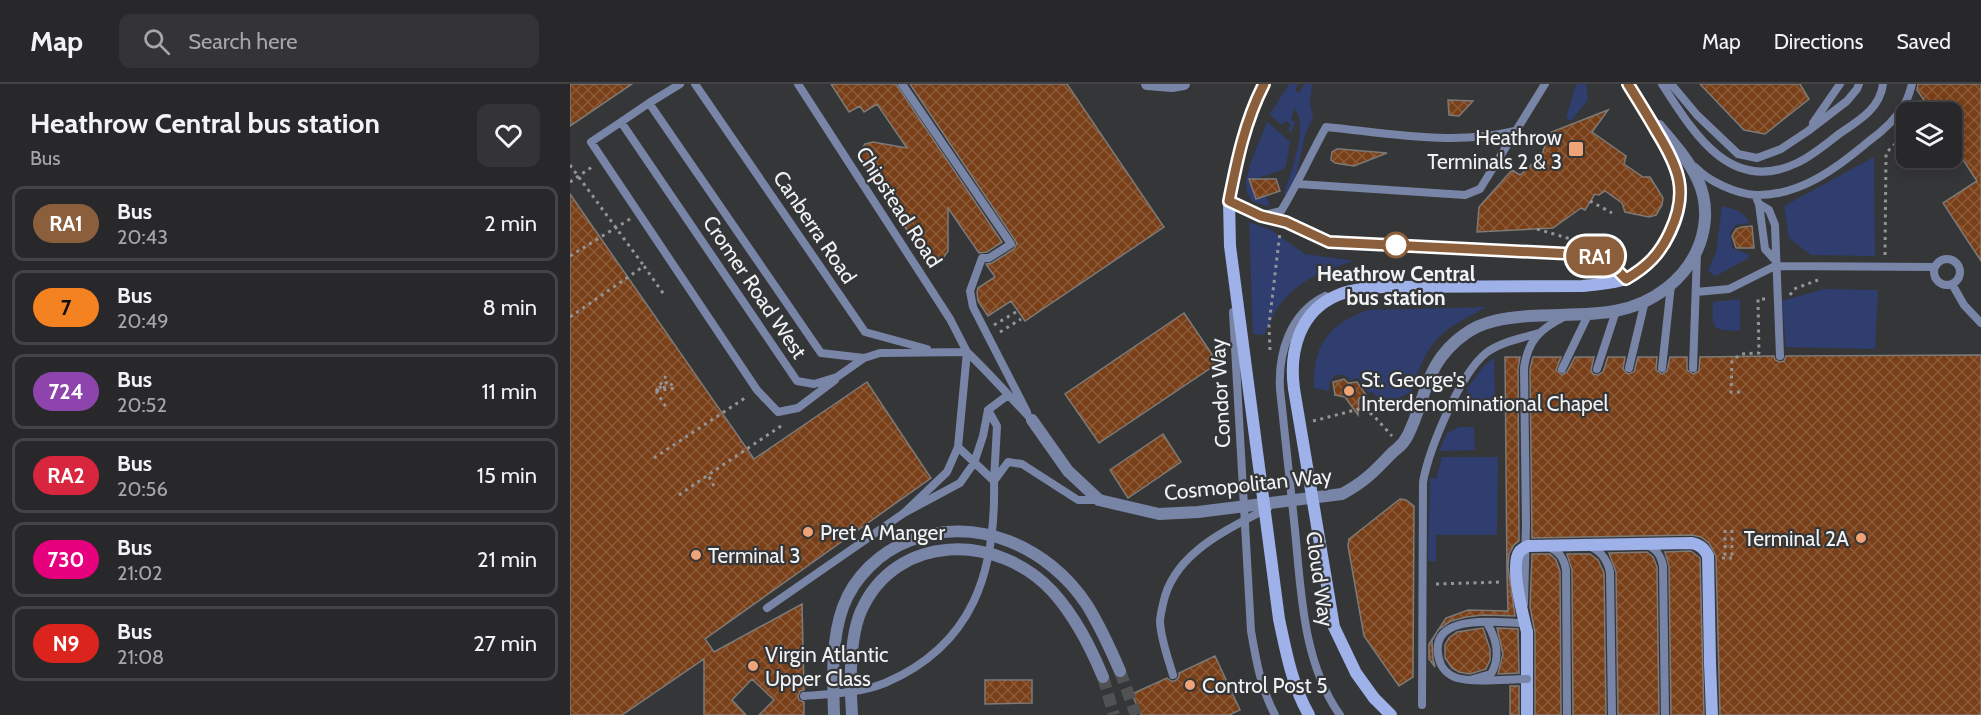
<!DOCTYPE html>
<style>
:root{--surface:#28282a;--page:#343436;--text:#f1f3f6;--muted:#a5a6a8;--line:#444447}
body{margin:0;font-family:Cabin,sans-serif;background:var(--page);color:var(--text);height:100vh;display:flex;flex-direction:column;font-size:22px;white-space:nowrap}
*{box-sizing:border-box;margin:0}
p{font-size:20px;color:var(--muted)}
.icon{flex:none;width:33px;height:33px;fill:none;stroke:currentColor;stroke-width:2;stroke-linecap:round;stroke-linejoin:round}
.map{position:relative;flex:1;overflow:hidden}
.panel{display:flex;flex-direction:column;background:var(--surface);width:570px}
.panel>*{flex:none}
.badge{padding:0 12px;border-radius:20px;font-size:21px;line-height:39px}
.fabs{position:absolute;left:1326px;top:18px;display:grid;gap:12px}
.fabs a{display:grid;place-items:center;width:66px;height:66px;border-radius:12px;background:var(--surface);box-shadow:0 3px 15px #0003,0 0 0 2px var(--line);font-size:30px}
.map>.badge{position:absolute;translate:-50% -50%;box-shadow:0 0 0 3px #fff}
.round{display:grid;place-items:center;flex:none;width:63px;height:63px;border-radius:12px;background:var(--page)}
.overview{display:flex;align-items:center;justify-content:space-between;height:102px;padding:0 30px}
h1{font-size:28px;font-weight:700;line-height:45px}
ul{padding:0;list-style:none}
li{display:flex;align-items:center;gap:18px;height:75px;margin:0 12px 9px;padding:0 18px;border:3px solid var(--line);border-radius:12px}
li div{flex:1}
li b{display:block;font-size:22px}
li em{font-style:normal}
li .badge{min-width:66px;font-weight:700;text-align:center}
header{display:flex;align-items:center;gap:36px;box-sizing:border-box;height:84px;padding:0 30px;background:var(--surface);border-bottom:2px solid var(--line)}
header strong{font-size:28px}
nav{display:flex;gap:33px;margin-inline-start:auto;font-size:21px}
.search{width:420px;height:54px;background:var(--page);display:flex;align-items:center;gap:15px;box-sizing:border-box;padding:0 21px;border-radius:12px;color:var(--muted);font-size:22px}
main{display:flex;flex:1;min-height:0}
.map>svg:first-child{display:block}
.grass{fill:#2f3e6f}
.building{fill:url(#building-cross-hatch);stroke:#7d7a78;stroke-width:1.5}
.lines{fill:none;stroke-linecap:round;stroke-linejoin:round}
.street-tunnel{stroke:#515254;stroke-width:12;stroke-dasharray:12 6;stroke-linecap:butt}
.path{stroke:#949597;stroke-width:3;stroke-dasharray:3 4.5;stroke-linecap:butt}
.lane{stroke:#7985a7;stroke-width:8}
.street{stroke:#7985a7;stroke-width:12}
.secondary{stroke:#9eb1e8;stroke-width:12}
.path-bridge{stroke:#949597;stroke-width:3;stroke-dasharray:3 4.5;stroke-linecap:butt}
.lane-bridge{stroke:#7985a7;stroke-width:8}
.secondary-bridge{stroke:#9eb1e8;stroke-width:12}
.line-casing{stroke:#fff;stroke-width:14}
.line{stroke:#8b5e3c;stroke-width:9}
.poi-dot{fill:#efa377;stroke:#353638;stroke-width:2}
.stop-dot{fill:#fff;stroke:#8b5e3c;stroke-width:3}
.labels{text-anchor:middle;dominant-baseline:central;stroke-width:4.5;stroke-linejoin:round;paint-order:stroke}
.poi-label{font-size:21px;fill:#f1f2f4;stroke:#353638;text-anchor:start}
.street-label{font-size:21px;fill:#f1f2f4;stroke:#353638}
.stop-label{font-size:21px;font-weight:bold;fill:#f1f2f4;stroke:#353638}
</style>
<header>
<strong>Map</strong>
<div class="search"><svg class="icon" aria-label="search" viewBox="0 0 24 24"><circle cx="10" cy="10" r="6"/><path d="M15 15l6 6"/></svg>Search here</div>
<nav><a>Map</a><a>Directions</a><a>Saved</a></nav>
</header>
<main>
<section class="panel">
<div class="overview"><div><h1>Heathrow Central bus station</h1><p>Bus</p></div><a class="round"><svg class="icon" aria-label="heart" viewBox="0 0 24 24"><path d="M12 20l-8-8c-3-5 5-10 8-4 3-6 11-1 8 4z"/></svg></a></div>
<ul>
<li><span class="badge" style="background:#8b5e3c;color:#fff">RA1</span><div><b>Bus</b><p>20:43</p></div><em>2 min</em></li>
<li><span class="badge" style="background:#f58220;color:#111">7</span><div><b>Bus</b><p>20:49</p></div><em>8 min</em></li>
<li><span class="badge" style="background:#8e44ad;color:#fff">724</span><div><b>Bus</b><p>20:52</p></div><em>11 min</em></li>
<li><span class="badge" style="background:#d7263d;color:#fff">RA2</span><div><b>Bus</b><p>20:56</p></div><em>15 min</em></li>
<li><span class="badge" style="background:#e6007e;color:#fff">730</span><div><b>Bus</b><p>21:02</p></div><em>21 min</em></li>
<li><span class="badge" style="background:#dc241f;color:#fff">N9</span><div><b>Bus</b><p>21:08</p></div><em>27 min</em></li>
</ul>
</section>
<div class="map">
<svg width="1411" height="631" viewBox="0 0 1411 631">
<defs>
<pattern id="building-cross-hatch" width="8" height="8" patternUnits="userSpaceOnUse" patternTransform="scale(1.5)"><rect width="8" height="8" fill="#793f18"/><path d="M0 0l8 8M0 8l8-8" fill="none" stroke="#8c5b3a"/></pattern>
</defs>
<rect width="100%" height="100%" fill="#353638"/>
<path class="grass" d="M719,0h9l-3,6 4,3 5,-9h8l-2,19 3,15 -7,14 -10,43 -9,21 -3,-2c6,-19 26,-71 10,-86l-3,12 4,2 -4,11 -3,-3 3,-5 -5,-4 -5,4 -11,-11z
M1006,0h10l2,16 -17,21 -5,-3z
M697,38l23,20 -4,24 -2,3 -32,11 -1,3 4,13 3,2 8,-2 4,11 -18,-6 -5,-8 -1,-13 6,-21z
M1304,73l1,99 -64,-1 -22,-17 -5,-32z
M1152,122c11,3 23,5 27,17l-13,2 -6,7 2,16 18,7 -3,4 -31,17 -4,-2 -4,-4 8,-17z
M679,138l22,8 34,24 50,7c-30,8 -57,19 -76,45 -6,9 -10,20 -15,29l-11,-1z
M1254,205l54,1 -3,59 -89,-2 -4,-46z
M1170,215v32c-29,-2 -28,-1 -27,-29z
M917,223c-48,24 -59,33 -76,85l-28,14 -10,-14 -5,1 -10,-15 -7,2 -7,-5h-9l-6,8v8l-15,-3c-2,-42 15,-64 54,-78z
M924,273l1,50c-15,0 -25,-1 -28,-18l15,-21z
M889,343h15l1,23 -36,1 8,-18z
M872,373h56l-1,78h-61v26h-8l2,-83 6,1z"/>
<path class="building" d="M0,0h62l-62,42z
M261,0h65l106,158 -15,10 -8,1 -31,-45v43l-5,7h-15l-7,-6 -62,-95 2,-7 4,-6 8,-2 34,6 -30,-44 -13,8 -4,-6 -11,6z
M340,0h157l97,143 -139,94 -14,-20 -23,15 -10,-15 -1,-9 1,-4 17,-11 -9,-13 6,-1 22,-14 3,-6z
M1130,0h100l9,15 -44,35 -21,-4z
M1348,0h63v177l-38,-58 34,-22 -25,-38v-31h-20l-15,-22z
M878,16l25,1 -14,15 -10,-1z
M1038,26l-16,22 34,24 -2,8 19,13h7l13,21 -1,7 -6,10 -7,2 -24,-5 -3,-9 -17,-12 -6,4 -4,-1 -10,16 -4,-2 -28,20 -76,4 2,-25 33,-37 8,5 22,-20 7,-22z
M767,65h3l47,4 -33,13 -19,-3 -4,-3 1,-8z
M679,95h27l4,12 -24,8z
M0,110l184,265 113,-77 64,96 -226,161 9,13 88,-48 2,86 -4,1 -2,5 1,4 5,2v13h-45l15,-15 -22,-21 -20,21 14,15h-42v-56l-82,56h-52z
M1182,142l2,22h-18l-4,-12 4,-7 6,-2z
M614,229l34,50 -119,80 -34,-49z
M1411,271v360h-261l-4,-159 -7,-13 -8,-6 -9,-2 -160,3 -2,-169 3,-12h28l-5,13 6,5 5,-3 8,-15h19l-3,13 2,4 5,1 5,-3 5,-15h17l-2,12 5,5 6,-2 4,-15h19l-1,13 6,4 5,-3 3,-14h17v13l6,4 6,-3 1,-14 74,-1 1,4 5,2 4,-1 2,-5z
M935,273h15l-2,11 1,173 -5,4 -5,9 -1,13 7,49 -32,-1 -17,2 -15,4 -13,9 -6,11 1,18 2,8 -6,-8v-15l17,-26 22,-8 40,1 -1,-38z
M774,295l4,4 9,-1 9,13 -7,3 -1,17 -13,-18 -10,-2 -2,-13z
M593,350l18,28 -53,36 -18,-28z
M830,415l6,1 8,6 -1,171 -14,9 -35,-50 -16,-90 1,-7 4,-3z
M1121,467l9,7 4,157h-33l-2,-149 -4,-14z
M1077,468l6,5 4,10 2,148h-41l-2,-143 -7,-19z
M962,470h18l6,6 4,11 1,144h-26v-83l-5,-25z
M997,470h23l8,6 6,13 2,142h-33l-1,-145z
M913,544l7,21v11l-4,9 -16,5 -11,-2 -7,-4 -7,-10v-13l4,-7 8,-6z
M927,544l21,1 1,44 -21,1 5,-20z
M645,572l25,54 -11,5h-88l-9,-21 35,-16 4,3h4l4,-4v-4z
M415,596h47v23l-47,1z
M940,602h9v29h-9z"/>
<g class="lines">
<path class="street-tunnel" d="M550,587l16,44
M533,593l11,38"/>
<path class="path" d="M0,81l74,101
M0,98l22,-15
M1020,117l22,12
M967,145l37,11
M1315,171l1,-102 20,-20
M0,172l60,-37
M1220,211l4,-6 24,-9
M0,233l74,-51 21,30
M424,241l22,-13
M430,248l21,-13
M700,266l-1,-25 11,-93
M89,304l11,-8
M93,304l10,-4
M86,307l12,19
M86,307l20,-3
M86,307l10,-15
M1170,308h-9l1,-31 9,-7 18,-1 -1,-54h9
M743,337l50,-13 11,8 18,20
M84,374l94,-62
M144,402l-6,-11 73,-49
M109,411l29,-20
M1155,446v28
M1162,446v28
M866,500l67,-2"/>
<path class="lane" d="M110,0l-31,19 172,250 43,5
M125,0l170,248 62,17
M228,0l152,235 17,33 -9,95 -11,25 -43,41
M332,0l109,160 -22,14h-7l-12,33 3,16 54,105
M1092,0c31,48 68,111 135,79 15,-7 29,-19 42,-29 19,-13 41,-25 44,-50
M1101,0l26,31 41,39 19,4 24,-9 27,-18 39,-30 10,-12 2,-5
M79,19l-28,19 176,259 17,3 23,-7 27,-19 16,-5 87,-1c23,22 43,45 65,68
M51,38l-30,20 166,248 21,22 20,-4 37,-28
M1243,39l27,-39
M1125,83c13,14 41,27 61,28 44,1 81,-27 113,-54 14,-10 26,-21 35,-36 4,-6 6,-14 8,-21
M728,100l167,11 15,-6 65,-105
M1185,111l4,9 10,6 6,15 5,131
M659,117l32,15 25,6 43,20 265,13 13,5 19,19
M1189,120l6,45 10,11
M694,131l17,-4c17,-27 29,-56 45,-84 62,6 127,19 189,4
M1364 188a13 13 0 1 1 26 0a13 13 0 1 1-26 0Z
M1382,200l12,21 17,18
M1126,208l33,-3 46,-23 160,1
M1059,284l16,-67
M1092,284l9,-83
M1123,284l4,-115
M992,285l27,-56
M1027,285l19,-58
M418,326l9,16 -3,55
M388,363l36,34
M424,397l14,-19 14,2 56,36h21
M954,520l2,-79 -2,-157c4,-28 16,-39 40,-51
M197,524l137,-95 56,-30 14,-20 9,-27 5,-26 20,-15
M603,591c-5,-17 -12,-35 -13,-53 0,-6 2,-13 3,-18 10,-51 64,-74 105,-96
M903,595l18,-5c10,-17 5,-36 -4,-51
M852,621l1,-223c6,-33 37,-108 63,-129 14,-11 36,-15 53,-20"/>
<path class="street" d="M577,0l25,2 12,-2
M462,336l36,51 31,29 60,14 39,-2 144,-18c22,-12 32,-22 49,-40 8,-8 11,-7 17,-19 19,-39 17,-73 57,-101 19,-14 42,-16 64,-18 29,-2 59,0 86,-5 38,-7 72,-32 85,-68 17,-50 -10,-81 -41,-117
M264,631c-1,-36 -3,-75 9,-108 11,-30 37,-55 66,-66 67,-27 140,6 178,64 13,21 23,43 33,66
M282,631c-2,-30 -3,-76 9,-104 35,-79 137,-78 191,-20 23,25 38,55 51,86"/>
<path class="secondary" d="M659,117c8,-41 16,-80 35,-117
M814,203l199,-1c14,-2 31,-2 45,-8 35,-17 62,-66 50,-105 -9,-30 -33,-62 -50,-89
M957,548v83
M1140,579l2,52
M804,614l17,17"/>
<path class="path-bridge" d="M1152,474h10"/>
<path class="lane-bridge" d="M755,212c-35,17 -47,57 -45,93 5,47 10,94 15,141 6,62 8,133 45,185
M663,228l18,319c5,29 10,58 24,84
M1077,461c10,4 14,11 16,21l2,149
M1018,462c13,4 19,13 22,26l2,143
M979,463c11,5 15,12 17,23l1,145
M955,539c-26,0 -98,-12 -86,36 2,9 9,16 18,19 19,5 50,1 70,1
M234,612c27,-2 56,-3 81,-13 89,-38 111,-112 109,-202"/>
<path class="secondary-bridge" d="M659,117l1,45 49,373c7,33 13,66 30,96
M957,548c-4,-17 -18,-68 -7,-81 1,-1 7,-5 8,-5l164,-3c8,2 12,5 16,13l2,107
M804,614l-18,-25 -22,-46 -40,-238c-5,-37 5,-78 44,-94 14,-6 31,-7 46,-8"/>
</g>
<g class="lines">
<g class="line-casing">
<path id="line" d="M694,0c-19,37 -27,76 -35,117l32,15 25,6 43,20 265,13 13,5 19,19c21,-12 34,-25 44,-47 19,-40 9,-64 -13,-100 -9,-16 -19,-32 -29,-48"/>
</g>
<use href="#line" class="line"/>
</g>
<g class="poi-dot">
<rect x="998" y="57" width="16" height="16" rx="3"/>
<circle cx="779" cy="307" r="6"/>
<circle cx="238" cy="448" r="6"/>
<circle cx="1291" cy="454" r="6"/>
<circle cx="126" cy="471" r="6"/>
<circle cx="183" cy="582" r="6"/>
<circle cx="620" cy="601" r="6"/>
</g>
<circle class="stop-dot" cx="826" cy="161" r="12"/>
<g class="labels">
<g class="poi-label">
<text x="992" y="53" text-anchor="end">Heathrow<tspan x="992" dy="24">Terminals 2 &amp; 3</tspan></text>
<text x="791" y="295">St. George's<tspan x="791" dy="24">Interdenominational Chapel</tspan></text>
<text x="250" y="448">Pret A Manger</text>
<text x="1279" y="454" text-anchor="end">Terminal 2A</text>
<text x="138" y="471">Terminal 3</text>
<text x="195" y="570">Virgin Atlantic<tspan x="195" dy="24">Upper Class</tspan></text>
<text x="632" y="601">Control Post 5</text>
</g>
<g class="street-label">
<text transform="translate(329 123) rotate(57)">Chipstead Road</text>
<text transform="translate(245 143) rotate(56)">Canberra Road</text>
<text transform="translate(185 203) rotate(56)">Cromer Road West</text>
<text transform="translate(650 309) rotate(-93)">Condor Way</text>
<text transform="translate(678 400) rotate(-6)">Cosmopolitan Way</text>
<text transform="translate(750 495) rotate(82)">Cloud Way</text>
</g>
<g class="stop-label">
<text x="826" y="189">Heathrow Central<tspan x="826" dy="24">bus station</tspan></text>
</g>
</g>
</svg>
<div class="fabs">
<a><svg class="icon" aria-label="layers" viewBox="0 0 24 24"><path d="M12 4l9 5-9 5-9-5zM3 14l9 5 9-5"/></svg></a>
</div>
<b class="badge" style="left:1025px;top:172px;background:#8b5e3c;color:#fff">RA1</b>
</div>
</main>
